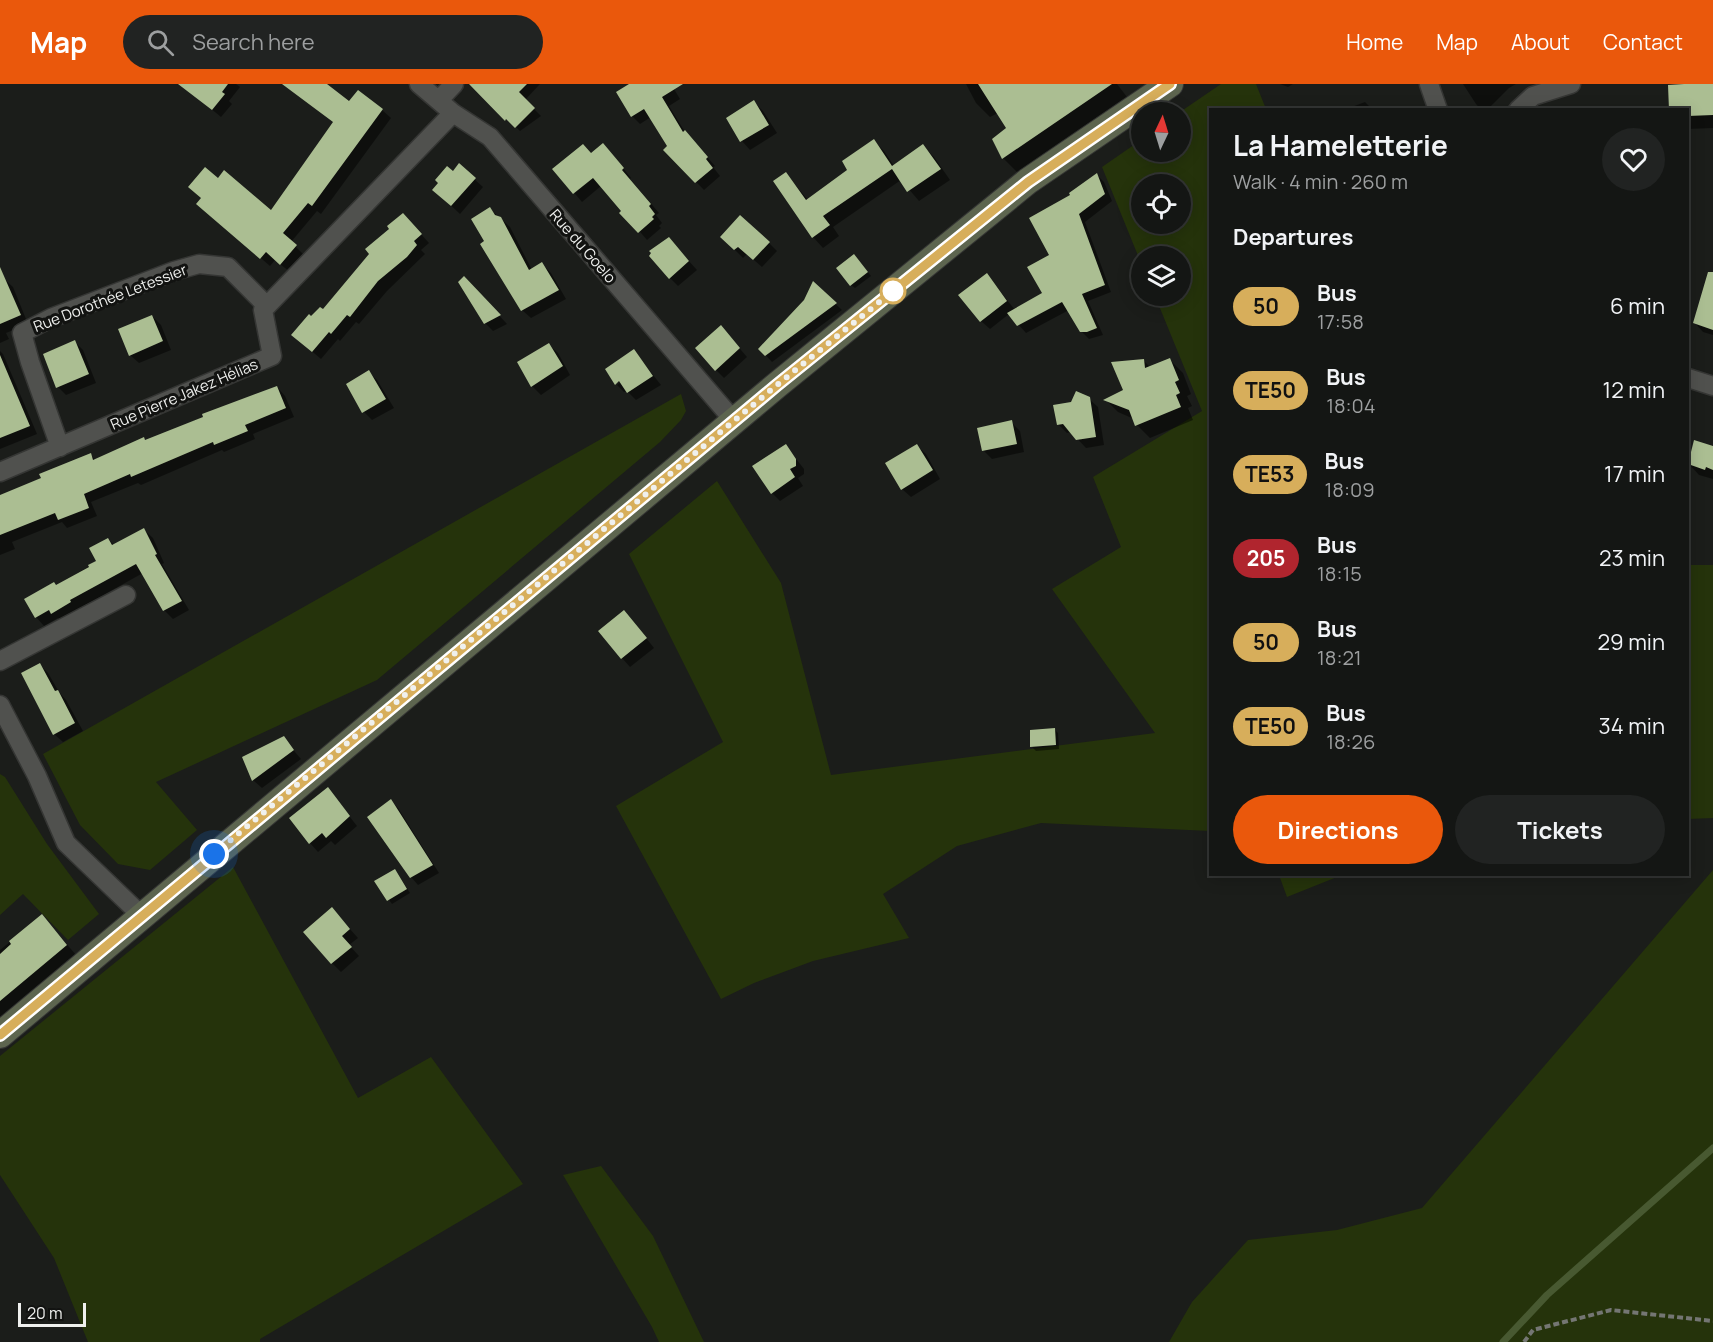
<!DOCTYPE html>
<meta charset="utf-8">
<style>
:root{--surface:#141614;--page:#212322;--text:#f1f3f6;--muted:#9d9fa0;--line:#333534;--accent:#ea580c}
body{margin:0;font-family:Manrope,sans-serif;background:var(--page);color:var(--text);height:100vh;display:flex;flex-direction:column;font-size:22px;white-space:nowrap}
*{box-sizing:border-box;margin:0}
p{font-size:20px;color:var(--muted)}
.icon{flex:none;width:33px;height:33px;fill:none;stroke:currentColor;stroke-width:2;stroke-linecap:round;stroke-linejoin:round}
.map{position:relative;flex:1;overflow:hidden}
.panel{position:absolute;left:1209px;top:24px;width:480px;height:768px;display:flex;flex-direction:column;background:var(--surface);border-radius:0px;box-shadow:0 3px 15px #0003,0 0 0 2px var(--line)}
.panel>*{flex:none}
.badge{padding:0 12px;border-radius:20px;font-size:21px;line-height:39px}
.needle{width:39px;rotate:4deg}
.controls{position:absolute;left:1131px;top:18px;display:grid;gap:12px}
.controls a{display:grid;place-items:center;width:60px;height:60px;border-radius:50%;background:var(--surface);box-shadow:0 3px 15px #0003,0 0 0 2px var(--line);font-size:30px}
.scale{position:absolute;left:18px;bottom:15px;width:68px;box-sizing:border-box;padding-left:6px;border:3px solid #eff0ee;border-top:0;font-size:16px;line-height:21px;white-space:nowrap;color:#eff0ee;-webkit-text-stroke:4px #121311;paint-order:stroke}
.you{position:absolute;width:30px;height:30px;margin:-15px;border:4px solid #fff;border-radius:50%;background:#1a73e8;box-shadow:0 0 0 9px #1a73e833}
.map>.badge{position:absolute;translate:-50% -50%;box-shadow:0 0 0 3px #fff}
h2{padding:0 24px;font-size:22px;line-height:54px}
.round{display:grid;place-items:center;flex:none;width:63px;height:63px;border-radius:32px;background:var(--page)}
.headline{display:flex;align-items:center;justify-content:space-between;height:102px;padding:0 24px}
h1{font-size:28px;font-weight:700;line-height:45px}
.action{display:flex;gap:12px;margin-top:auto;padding:12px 24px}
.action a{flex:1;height:69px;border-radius:36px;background:var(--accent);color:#fff;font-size:24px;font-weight:700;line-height:69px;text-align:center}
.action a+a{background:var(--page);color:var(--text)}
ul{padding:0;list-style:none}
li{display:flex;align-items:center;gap:18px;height:84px;padding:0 24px}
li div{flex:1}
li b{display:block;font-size:22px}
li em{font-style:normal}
li .badge{min-width:66px;font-weight:700;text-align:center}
header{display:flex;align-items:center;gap:36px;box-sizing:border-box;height:84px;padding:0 30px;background:var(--accent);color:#fff}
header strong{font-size:28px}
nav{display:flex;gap:33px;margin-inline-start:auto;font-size:21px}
.search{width:420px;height:54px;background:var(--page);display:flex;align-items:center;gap:15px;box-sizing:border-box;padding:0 21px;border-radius:33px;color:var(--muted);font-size:22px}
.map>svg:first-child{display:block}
.green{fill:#25330b;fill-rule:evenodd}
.shadow{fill:#0007}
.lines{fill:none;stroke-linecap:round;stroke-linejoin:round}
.stream{stroke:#485931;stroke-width:7}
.building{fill:#abbe92}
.street-casing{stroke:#353634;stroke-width:21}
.secondary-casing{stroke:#353634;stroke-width:28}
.path{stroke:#747673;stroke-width:4;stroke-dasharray:6 3;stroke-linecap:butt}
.street{stroke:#50514e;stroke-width:18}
.secondary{stroke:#5d654f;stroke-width:26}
.line-casing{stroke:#fff;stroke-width:14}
.line{stroke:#d7ae5b;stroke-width:9}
.walk{stroke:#eff0ee;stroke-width:6;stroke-dasharray:0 10.8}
.stop-dot{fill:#fff;stroke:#d7ae5b;stroke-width:3}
.labels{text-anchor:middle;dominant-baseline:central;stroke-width:6;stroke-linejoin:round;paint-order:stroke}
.street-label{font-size:15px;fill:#eff0ee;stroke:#121311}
</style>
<header>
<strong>Map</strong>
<div class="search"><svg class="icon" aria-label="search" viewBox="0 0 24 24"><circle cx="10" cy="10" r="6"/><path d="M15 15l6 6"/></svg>Search here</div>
<nav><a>Home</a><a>Map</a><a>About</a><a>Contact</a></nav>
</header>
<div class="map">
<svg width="1713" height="1258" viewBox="0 0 1713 1258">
<rect width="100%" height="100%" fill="#1b1d1a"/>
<path class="green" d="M1221,0h35l10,25 -56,1v721l-169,-8 -84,23 -74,48 26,44 -96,23 -59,22 -33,16 -105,-193 107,-64 -94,-188 88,-73 64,102 50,192 324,-42 -103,-144 69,-42 -28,-70 109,-66 -47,-115h25v-40h-38l-1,7 -39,-96 39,-27 1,12h38v-40zM1142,100h38v40h-38z
M681,310l5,17 -5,9 -21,22 -283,238 -221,102 41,48 -47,40 -32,-6 -38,-39 -37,-71z
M1688,481h25v253l-25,1z
M0,690l5,3 42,67 52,70 -31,26 -45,-46 -23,21z
M233,783l125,231 73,-41 92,127 -263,155v3h-172l-34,-84 -54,-83v-119z
M1713,786v472h-544l23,-40 56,-62 89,-10 85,-22z
M1279,791v-1l63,1 -55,22z
M601,1082l52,70 51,106h-45l-7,-15 -89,-152z"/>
<path class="shadow" d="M189,0h47l4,3 -11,14 3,3 -11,13 -35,-29z
M284,0h40l26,20 32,6 9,8 -70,96 -4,-3 -26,31 13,13 -14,17 -15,-12 -5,6 -72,-62 20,-24 53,32 63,-89z
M471,0h69l-15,16 16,16 -21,15 -12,-12 -2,1z
M632,0h39l9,15 -11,7 16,26 30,34 -2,1 7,9 -16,14 -39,-40 4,-4 -18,-29 -11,7 -8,-8z
M966,0h151l10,13 -110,75 -14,-14 5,-29 -10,-16 -8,4 -14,-14z
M1280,0h13l-5,3z
M1463,0h53l-7,4 -22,22h-6l-5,-6z
M1696,0h17v44l-25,1v-19z
M754,18l9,9 14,22 -27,17 -8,-9 -14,-22z
M1365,18l8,8h-23l-1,-2z
M874,57l10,10 10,15 29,-20 11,11 16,23 -31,21 -18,-21 -68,47 6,9 -16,12 -10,-11 -27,-63 22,26 41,-30z
M611,69l20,25 -1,1 29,34 -3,2 6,8 -3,3 2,2 -14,12 -46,-54 -19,16 -27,-32 37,-16z
M453,89l21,6 9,8 -23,27 -17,-16z
M1097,91l7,7 8,19 -27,21 26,70 -23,9 15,34 -14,4 -8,-8 -12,-21 -43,23 -17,-19 -19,15 -9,-8 6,-46 28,35 29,-16 7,-39 21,-60z
M490,125l20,18 22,43 10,-6 9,9 15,26 -35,19 -9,-8 -36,-68z
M411,139l18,20 -8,7 4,4 -38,37 -28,33 -3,-2 -16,19 -2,-2 -17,20 -19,-16 9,-25 12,-6z
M722,153l47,6 8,8 -15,16 -15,-13 -4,4z
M677,164l20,22 -19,16 -8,-8z
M858,176l13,16 -16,12 -4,-3z
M4,195l9,8 15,37 -22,9 3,6 -9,4v-62z
M813,199l29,27 -70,52 -12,-13 45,-48z
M472,202l35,38 -14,7 -8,-8z
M1713,213v38l-10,-3 -8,-9z
M152,232l9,9 10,25 -32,13 -9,-8z
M729,252l18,21 -23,21 -8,-8z
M75,258l8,8 13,33 -30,12 -8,-8z
M549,261l9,8 12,22 -29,20 -9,-9 -13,-23z
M0,267l3,3 34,80 -37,15z
M634,267l27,34 -25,15 -9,-9 -3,1 -7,-7 9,-7 -2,-2z
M1143,276l7,7 20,-7 13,13 8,21 -4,2 5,10 -4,2 5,12 -43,18 -13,-13 -3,-6 -16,-7 -12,-12 18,-9z
M368,288l9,8 17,28 -22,12 -8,-8z
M277,303l8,9 9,21 -41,17 2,5 -31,13 -2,-2 -81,35 -3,-2 -47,19 6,14 -30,12 -5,-6 -50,20 3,7 -15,6v-57l90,-43 6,5 50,-19z
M1089,315l9,8 6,38 -18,3 -15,-16 -4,1 -9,-9z
M1011,338l9,9 4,21 -32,7 -9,-9z
M1695,358l17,5 1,-2v34l-14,-4 -11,-12z
M786,362l18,23v5l-6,4 5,8 -23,15 -8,-8z
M917,362l9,8 14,25 -29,18 -9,-8z
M144,446l9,8 11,25 -2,1 27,46 -16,9 -9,-9 -21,-37 -65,36 1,2 -18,10 -3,-3 -14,8 -8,-9 20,-31 42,-25 10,-22 6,6z
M632,536l22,28 -24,19 -8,-9z
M40,581l8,8 11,19 7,8 17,31 -20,11 -9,-8z
M1054,645l4,4 1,16 -23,2 -4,-4z
M283,654l18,21 -39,29 -9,-8 -9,-22z
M328,705l29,37 -22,19 -4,-4 -13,11 -8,-9z
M391,717l7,7 41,65 -21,12 -7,-8z
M398,790l12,19 -18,11 -16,-23z
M42,832l35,40 -77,64v-70z
M340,834l18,20 -9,7 10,11 -18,16 -11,-11z"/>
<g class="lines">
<path class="stream" d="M1503,1258l44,-47 166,-147"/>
</g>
<path class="building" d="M178,0h50l-6,8 3,2 -13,16z
M282,0h45l22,17 9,-11 25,19 -71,97 -4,-3 -25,30 14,12 -17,20 -14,-13 -6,7 -64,-55 5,-6 -13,-11 17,-20 13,11 6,-8 47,40 62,-88z
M469,0h58l-8,8 16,16 -20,20 -9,-9 -1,2z
M629,0h54l-21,13 21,35 2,-2 23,27 -2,2 7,9 -18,15 -32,-33 4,-4 -23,-37 -13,8 -15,-25z
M978,0h134l-110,75 -10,-20 14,-11z
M1684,0h29v31l-25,1v-6h-19l-1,-25z
M754,16l15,25 -29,17 -14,-24z
M874,55l18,27 31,-22 18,25 -34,23 -15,-23 -69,47 7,9 -18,13 -39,-57 13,-9 20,28 41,-30 -5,-9z
M603,59l21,25 -2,2 29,34 -2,2 6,8 -3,3 2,2 -16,14 -19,-20 2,-2 -28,-33 -20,16 -21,-25 31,-25 8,9z
M459,79l17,15 -25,28 -19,-16 6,-7 -3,-3 12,-14 6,5z
M1097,89l8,21 -26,20 26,71 -23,9 15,34 -10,4h-7l-18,-30 -45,24 -10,-13 35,-20 -15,-26 22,-12 -20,-37 41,-23 -1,-2z
M490,123l5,8 6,2 28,53 13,-8 17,28 -38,21 -41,-67 4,-3 -13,-22z
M403,129l19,21 -8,7 3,4 -10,12 -29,24 -28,36 -3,-2 -16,19 -2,-2 -17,20 -21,-17 18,-21 2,2 9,-9 3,2 46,-55 -4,-5 24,-20 -2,-3z
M740,131l30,27 -17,18 -15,-13 -4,3 -14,-13z
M669,153l20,24 -20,18 -20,-23 2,-3 -2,-2z
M854,170l14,18 -18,14 -14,-18z
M0,183l21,48 -21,9z
M1708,188h5v58l-20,-7z
M987,189l20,28 -27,21 -22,-27z
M464,192l37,39 -17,9 -26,-42z
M813,197l24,22 -72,53 -7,-7 46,-49z
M152,231l11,26 -34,15 -11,-27z
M721,241l19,23 -25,23 -20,-23z
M75,256l14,34 -33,14 -13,-34z
M549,259l14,23 -32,21 -14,-25z
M634,265l19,27 -26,17 -8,-12 -4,4 -10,-16z
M0,271l30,71 -30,12z
M1170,274l9,22 -4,2 5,11 -4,2 5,12 -46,19 -6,-16 -26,-10 20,-10 -12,-28 33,-3 1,9z
M369,286l17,29 -24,14 -16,-29z
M277,302l9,22 -41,17 3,6 -34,14 -1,-3 -82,35 -1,-3 -46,20 5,14 -31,12 -3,-7 -55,22v-40l41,-17 -2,-4 52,-21 2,7 51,-23 1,3 58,-23 -1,-3z
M1076,307l14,6 6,40 -20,3 -13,-16 -6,1 -4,-20 18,-3z
M1012,336l5,24 -35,7 -5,-23z
M1694,356l19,6v24l-7,-3 -1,3 -17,-6z
M786,360l10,15v7l-6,3 5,8 -24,17 -19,-28z
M917,360l16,26 -32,20 -16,-27z
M144,444l13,26 -2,1 27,46 -19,10 -27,-47 -66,36 1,2 -20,12 -2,-4 -14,8 -11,-19 30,-17 2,3 33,-18 -1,-2 8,-4 -7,-13 19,-10 4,7z
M624,526l23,28 -26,21 -23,-28z
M40,579l15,28 3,-1 17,33 -22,12 -32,-62z
M1055,644l1,17 -26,2v-17z
M284,652l10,14 -42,31 -10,-24z
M328,703l22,29 -24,22 -4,-5 -13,11 -20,-26z
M391,715l42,66 -23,13 -43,-61z
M395,785l12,20 -20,12 -13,-20z
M332,823l18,22 -8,7 10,11 -21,17 -28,-32z
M42,830l25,31 -67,56v-47l11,-10 -2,-3z"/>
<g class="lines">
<g class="street-casing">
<path id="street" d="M419,0l34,29 37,24 245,285
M1429,0l9,26
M439,16l15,-16
M1518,26l15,-14 38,-12
M1688,294l25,8
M60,363l-30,-85 -8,-29 29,-15 123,-47 25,-7 29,3 39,39
M0,388l272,-116 -9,-46 190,-197
M0,577l126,-66
M0,621l37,71 29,67 76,73"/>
</g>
<g class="secondary-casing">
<path id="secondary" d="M0,951l777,-650 251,-204 142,-97"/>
</g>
<path class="path" d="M1524,1258l9,-12 78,-20 102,11"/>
<use href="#street" class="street"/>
<use href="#secondary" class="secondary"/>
</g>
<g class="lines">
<g class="line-casing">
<path id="line" d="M0,951l777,-650 251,-203 142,-98"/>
</g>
<use href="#line" class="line"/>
<path class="walk" d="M214,770l563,-469 116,-94"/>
</g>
<circle class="stop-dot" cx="893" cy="207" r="12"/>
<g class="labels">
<g class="street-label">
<text transform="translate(583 162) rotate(49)">Rue du Goelo</text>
<text transform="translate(110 214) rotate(-21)">Rue Dorothée Letessier</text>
<text transform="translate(184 310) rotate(-23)">Rue Pierre Jakez Hélias</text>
</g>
</g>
</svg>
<div class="controls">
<a><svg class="needle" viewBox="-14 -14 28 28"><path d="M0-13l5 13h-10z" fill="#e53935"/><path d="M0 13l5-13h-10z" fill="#9d9fa0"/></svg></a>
<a><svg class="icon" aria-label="locate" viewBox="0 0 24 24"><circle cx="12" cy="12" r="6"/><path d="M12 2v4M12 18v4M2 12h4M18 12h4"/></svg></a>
<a><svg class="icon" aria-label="layers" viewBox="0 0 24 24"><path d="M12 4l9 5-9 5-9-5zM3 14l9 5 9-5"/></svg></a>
</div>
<div class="scale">20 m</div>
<div class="you" style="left:214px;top:770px"></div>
<section class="panel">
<div class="headline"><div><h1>La Hameletterie</h1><p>Walk · 4 min · 260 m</p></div><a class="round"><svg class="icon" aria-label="heart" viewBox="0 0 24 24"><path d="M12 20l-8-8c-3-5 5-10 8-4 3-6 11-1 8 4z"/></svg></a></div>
<h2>Departures</h2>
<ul>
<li><span class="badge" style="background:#d7ae5b;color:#111">50</span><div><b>Bus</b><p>17:58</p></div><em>6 min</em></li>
<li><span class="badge" style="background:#d7ae5b;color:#111">TE50</span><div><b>Bus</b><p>18:04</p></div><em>12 min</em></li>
<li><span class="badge" style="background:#d7ae5b;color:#111">TE53</span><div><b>Bus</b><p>18:09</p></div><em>17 min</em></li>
<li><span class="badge" style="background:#b0252e;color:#fff">205</span><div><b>Bus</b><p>18:15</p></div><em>23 min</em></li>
<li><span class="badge" style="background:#d7ae5b;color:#111">50</span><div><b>Bus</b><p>18:21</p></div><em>29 min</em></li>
<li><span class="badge" style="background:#d7ae5b;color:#111">TE50</span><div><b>Bus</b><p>18:26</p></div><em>34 min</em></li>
</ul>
<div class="action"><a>Directions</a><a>Tickets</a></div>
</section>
</div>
